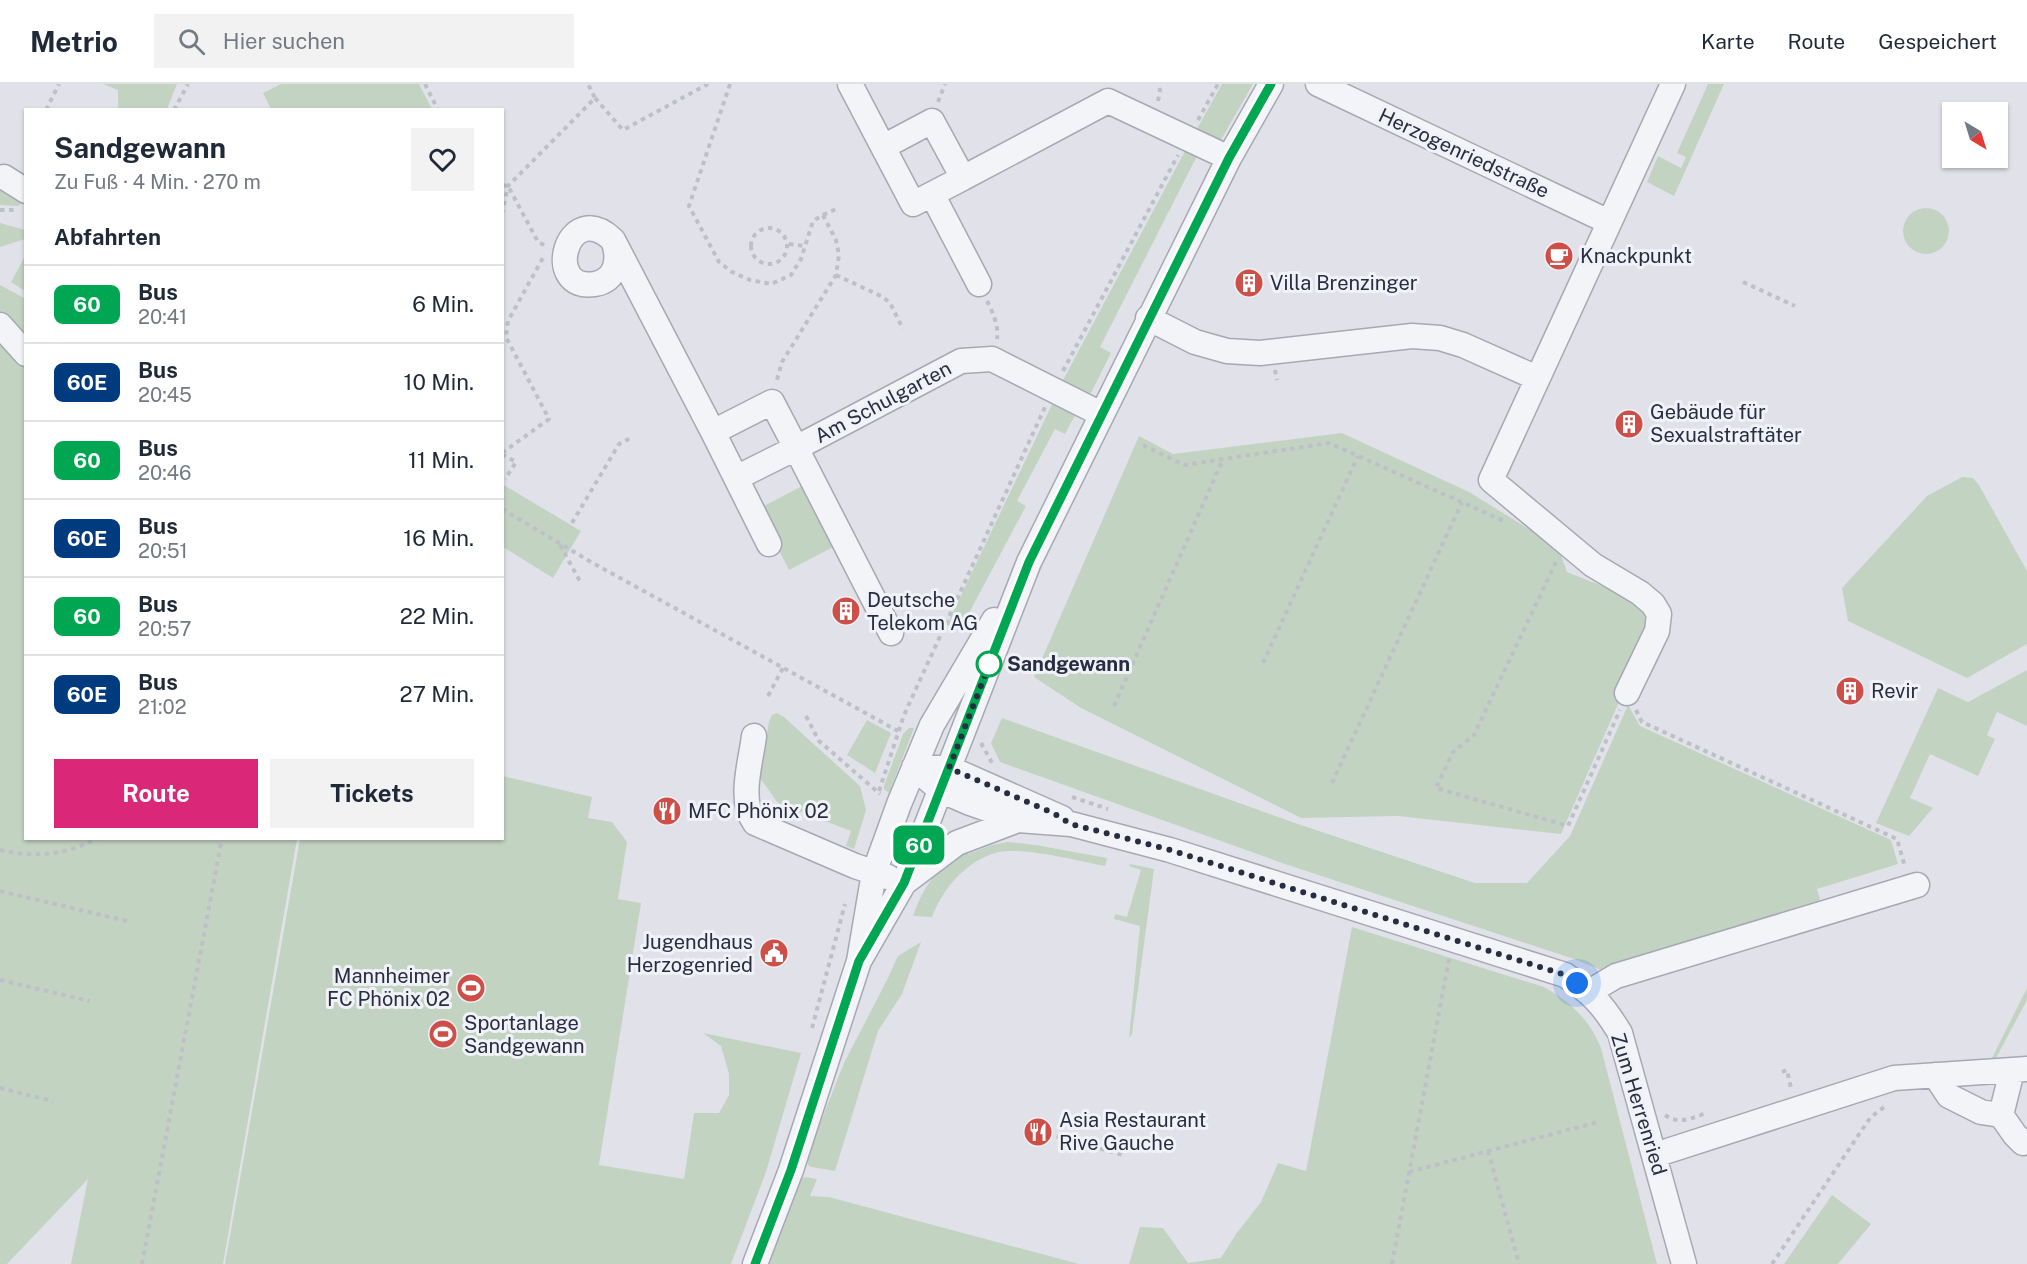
<!DOCTYPE html>
<html lang="de">
<meta charset="utf-8">
<style>
:root{--surface:#fff;--page:#f2f2f3;--text:#1f2937;--muted:#747a83;--line:#e0e1e3;--accent:#db2777}
body{margin:0;font-family:"Public Sans",sans-serif;background:var(--page);color:var(--text);height:100vh;display:flex;flex-direction:column;font-size:22px;white-space:nowrap}
*{box-sizing:border-box;margin:0}
p{font-size:20px;color:var(--muted)}
.icon{flex:none;width:33px;height:33px;fill:none;stroke:currentColor;stroke-width:2;stroke-linecap:round;stroke-linejoin:round}
.map{position:relative;flex:1;overflow:hidden}
.side{position:absolute;left:24px;top:24px;width:480px;height:732px;display:flex;flex-direction:column;background:var(--surface);border-radius:0px;box-shadow:0 2px 4px #0004}
.side>*{flex:none}
.badge{padding:0 12px;border-radius:9px;font-size:21px;line-height:39px}
.needle{width:39px;rotate:142deg}
.buttons{position:absolute;left:1942px;top:18px;display:grid;gap:12px}
.buttons a{display:grid;place-items:center;width:66px;height:66px;border-radius:0px;background:var(--surface);box-shadow:0 2px 4px #0004;font-size:30px}
.you{position:absolute;width:30px;height:30px;margin:-15px;border:4px solid #fff;border-radius:50%;background:#1a73e8;box-shadow:0 0 0 9px #1a73e833}
.map>.badge{position:absolute;translate:-50% -50%;box-shadow:0 0 0 3px #fff}
h2{padding:0 30px;font-size:22px;line-height:54px}
.round{display:grid;place-items:center;flex:none;width:63px;height:63px;border-radius:0px;background:var(--page)}
.headline{display:flex;align-items:center;justify-content:space-between;height:102px;padding:0 30px}
h1{font-size:28px;font-weight:700;line-height:45px}
.primary-button{display:flex;gap:12px;margin-top:auto;padding:12px 30px}
.primary-button a{flex:1;height:69px;border-radius:0px;background:var(--accent);color:#fff;font-size:24px;font-weight:700;line-height:69px;text-align:center}
.primary-button a+a{background:var(--page);color:var(--text)}
ul{padding:0;list-style:none}
li{display:flex;align-items:center;gap:18px;height:78px;padding:0 30px;border-top:2px solid var(--line)}
li div{flex:1}
li b{display:block;font-size:22px}
li em{font-style:normal}
li .badge{min-width:66px;font-weight:700;text-align:center}
header{display:flex;align-items:center;gap:36px;box-sizing:border-box;height:84px;padding:0 30px;background:var(--surface);border-bottom:2px solid var(--line)}
header strong{font-size:28px}
nav{display:flex;gap:33px;margin-inline-start:auto;font-size:21px}
.search{width:420px;height:54px;background:var(--page);display:flex;align-items:center;gap:15px;box-sizing:border-box;padding:0 21px;border-radius:0px;color:var(--muted);font-size:22px}
.map>svg:first-child{display:block}
.green{fill:#c3d3c2}
.lines{fill:none;stroke-linecap:round;stroke-linejoin:round}
.minor-casing{stroke:#a6a8b3;stroke-width:27}
.path{stroke:#bec0c8;stroke-width:4;stroke-dasharray:4.5 4.5;stroke-linecap:butt}
.minor{stroke:#f3f4f8;stroke-width:24}
.line-casing{stroke:#fff;stroke-width:14}
.line{stroke:#00a651;stroke-width:9}
.walk{stroke:#292d41;stroke-width:6;stroke-dasharray:0 10.8}
.stop-dot{fill:#fff;stroke:#00a651;stroke-width:3}
.labels{text-anchor:middle;dominant-baseline:central;stroke-width:6;stroke-linejoin:round;paint-order:stroke}
.street-label{font-size:20px;fill:#292d41;stroke:#f0f2f7}
.poi-label{font-size:20px;fill:#292d41;stroke:#f0f2f7;text-anchor:start}
.stop-label{font-size:20px;font-weight:bold;fill:#292d41;stroke:#f0f2f7;text-anchor:start}
</style>
<header>
<strong>Metrio</strong>
<div class="search"><svg class="icon" aria-label="search" viewBox="0 0 24 24"><circle cx="10" cy="10" r="6"/><path d="M15 15l6 6"/></svg>Hier suchen</div>
<nav><a>Karte</a><a>Route</a><a>Gespeichert</a></nav>
</header>
<div class="map">
<svg width="2027" height="1180" viewBox="0 0 2027 1180">
<rect width="100%" height="100%" fill="#e1e2e9"/>
<path class="green" d="M103,0h74l-10,25 -49,1v-20z
M281,0h138l13,25h-161l-8,-16z
M1222,0h31l-43,75 -12,-5 -98,193 11,6 -22,44 -27,-15 131,-246z
M1708,0h16l-50,112 -27,-14 11,-26 23,12 5,-11 -9,-4z
M0,99l25,19 -7,4 -18,-1z
M1903 147a23 23 0 1 1 46 0a23 23 0 1 1-46 0Z
M0,139l25,7v9l-25,8z
M25,172v35l-14,-9z
M0,201l26,14v539l271,1 -74,425h-152l17,-85 -81,85h-7z
M1055,314l23,12 -13,24 -10,-5 -38,72 9,5 -66,124 -13,-5z
M1342,349l127,59 89,55 9,25 78,31 7,24 -91,207 -163,-18 -97,2 -220,-110 -47,-31 105,-241 34,18z
M1962,393l11,1 6,7 48,86v73l-60,34 -119,-57 -6,-33 85,-92z
M808,399l31,61 -50,26 -31,-61z
M502,400l79,47 -28,47 -50,-31z
M2027,586v56l-30,-14 -10,23 8,4 -17,37 -48,-22 -20,44 23,10 -24,28 -33,-13 62,-135 30,14z
M1628,621l12,21 251,114 7,24 -81,25 5,18 -216,65 -32,-13 -289,-95 -285,-102 -9,-19 11,-25 293,105 180,60h52l43,-47z
M777,629l7,4 76,69 6,24 -12,39 -8,-3 5,-15 -73,-28 -18,-25 9,-57 3,-6z
M867,636l24,13 -16,40 -28,-18z
M909,644h5l-25,65 -5,-4v-3l19,-52z
M503,692l89,21 -4,21 24,4 15,20 -9,57 23,4 -42,262 85,14 10,-66h25l10,-18v-21l-8,-28 -18,-13 98,20 -35,119 -35,92h-506l75,-425 202,-1z
M1008,758l28,3 71,13 -2,8c-27,-5 -80,-19 -106,-14 -17,4 -31,14 -43,26 -11,12 -18,24 -24,39l-19,-1c12,-34 24,-45 51,-68l4,6 24,-9z
M1130,780l24,5 -22,165 -3,4 11,-112 -26,-7 1,-5 12,3 14,-47 -12,-4z
M1352,843l192,60c27,15 45,32 57,61l56,216h-528l11,-37 23,1 25,35 33,-5 15,-24 25,-32 17,-39 28,8z
M921,858l-19,52 -24,37 -43,140 -24,-4 -3,-2 -1,-8 37,-94 44,-85 10,-22z
M2027,904v12l-31,58h-4z
M805,1093l12,2 -7,17 19,1 250,67h-312l33,-85z
M1832,1111l39,29 -33,40h-54z"/>
<g class="lines">
<g class="minor-casing">
<path id="minor" d="M850,0l33,63
M1318,0l291,138
M4,93l22,14
M963,94l-50,26 -30,-57 49,-26 31,57 145,-77 121,57
M932,110l47,90
M613,156c7,18 4,40 -18,44 -53,9 -29,-88 18,-44l100,192
M1148,234l47,24 32,9 33,2 152,-17 28,2 23,7 74,33
M0,241l26,29
M736,394l33,66
M891,549l-95,-185 -60,30 -23,-46 59,-30 24,46 165,-87 31,-2 109,55
M1627,609l30,-62 2,-17 -6,-10 -13,-11 -47,-28 -102,-85 182,-396
M754,652c-3,26 -16,64 1,87l100,43 33,11
M914,683l26,23 30,13 48,17 53,4 99,26 395,125c27,18 38,30 55,58l64,231
M933,684h16l113,50
M904,799l53,-40 61,-23
M859,877l45,-78 125,-321 200,-404 42,-74
M1589,908l27,-16 301,-91
M1935,991l14,21 32,16 20,3 14,20 8,8 4,-2
M2001,1031l11,-44
M1655,1071l239,-77 133,-9
M755,1180l36,-94 68,-209 15,-88 25,-69 33,-79 62,-105"/>
</g>
<path class="path" d="M425,0l13,26
M730,0l-41,122 30,56 13,10 18,8 21,4 20,-9 10,-16 12,-38 10,-6 13,25 3,15 -3,20 -54,87 -6,21
M595,14l28,32 85,-46
M1158,17l2,-11 -1,-6
M938,18l7,-18
M46,26l13,-26
M174,26l14,-26
M1198,36l20,-36
M502,101l6,1 30,56 8,4
M0,126h16
M502,130l6,-28 87,-88 -7,-14
M823,131l15,-7
M751 162a18 18 0 1 1 36 0a18 18 0 1 1-36 0Z
M789,160l16,2
M836,191l47,22 7,6 13,26
M1743,198l52,24
M987,217c6,11 12,26 10,38
M1275,286l2,10
M1063,287l115,-216
M1143,361l41,20 145,-22 177,79
M502,369l47,-34 -43,-82 2,-16 36,-65
M502,370l14,8 -11,17
M502,425l89,53 307,169
M572,439l47,-79 14,-7
M560,461l21,38
M1556,478l-82,173 -21,17 -17,36 132,38 52,-116
M1263,579l95,-207
M768,612l15,-28
M1114,622l109,-247
M1636,626l6,12 255,117 8,28
M806,632l13,25 61,53
M981,659l11,20
M1332,699l130,-281
M879,707l25,-76 141,-308
M1072,713l36,12
M0,766c34,8 67,5 98,-12
M0,807l127,30
M0,896l90,21
M812,944l33,-124
M1782,988l5,-2 4,18 -3,1
M0,1004l53,13
M1665,1031c14,10 27,3 41,-2
M1048,1050l75,21
M1488,1067l31,113
M1409,1088l189,-50
M142,1180l80,-426
M1392,1180l57,-305
M1772,1180l98,-146 14,-11 1,-4"/>
<use href="#minor" class="minor"/>
</g>
<g class="lines">
<g class="line-casing">
<path id="line" d="M755,1180l36,-94 68,-209 45,-78 125,-321 200,-404 42,-74"/>
</g>
<use href="#line" class="line"/>
<path class="walk" d="M989,580l4,-9 -44,113 104,45 18,11 99,26 395,125 12,8"/>
</g>
<defs>
<g id="cafe-disc" transform="scale(1.5)"><circle r="9.5" fill="#cd4f47" stroke="#f0f2f7"/><path d="M-5.5-4.5H6V0H3Q3 3.5 0 3.5H-2.5Q-5.5 3.5-5.5 0ZM3-3.2v2h1.7v-2ZM-6 4.5H4V6H-6Z" fill="#fff"/></g>
<g id="building-disc" transform="scale(1.5)"><circle r="9.5" fill="#cd4f47" stroke="#f0f2f7"/><path d="M-4-6H4V6H1V3H-1V6H-4ZM-2.5-4.3h1.7v1.8h-1.7ZM.8-4.3h1.7v1.8H.8ZM-2.5-1h1.7V.8h-1.7ZM.8-1h1.7V.8H.8Z" fill="#fff"/></g>
<g id="restaurant-disc" transform="scale(1.5)"><circle r="9.5" fill="#cd4f47" stroke="#f0f2f7"/><path d="M-5-6h1v4h1v-4h1v4h1v-4h1v5L-1.5 .5V6h-2V.5L-5-1ZM5-6V6H3V1.5H1.5Q1.5-4 5-6Z" fill="#fff"/></g>
<g id="civic-disc" transform="scale(1.5)"><circle r="9.5" fill="#cd4f47" stroke="#f0f2f7"/><path d="M-.6-6.5H3V-4.5H.6V-3L4-1V1h2V6H-6V1h2V-1L-.6-3ZM-1.2 2.5V6h2.4V2.5Z" fill="#fff"/></g>
<g id="stadium-disc" transform="scale(1.5)"><circle r="9.5" fill="#cd4f47" stroke="#f0f2f7"/><path d="M0-5a6.5 5 0 1 0 0 10a6.5 5 0 1 0 0-10ZM-3.5-1.8h7v3.6h-7Z" fill="#fff"/></g>
</defs>
<g fill-rule="evenodd">
<use href="#cafe-disc" x="1559" y="172"/>
<use href="#building-disc" x="1249" y="199"/>
<use href="#building-disc" x="1629" y="340"/>
<use href="#building-disc" x="846" y="527"/>
<use href="#building-disc" x="1850" y="607"/>
<use href="#restaurant-disc" x="667" y="727"/>
<use href="#civic-disc" x="774" y="869"/>
<use href="#stadium-disc" x="471" y="904"/>
<use href="#stadium-disc" x="443" y="950"/>
<use href="#restaurant-disc" x="1038" y="1048"/>
</g>
<circle class="stop-dot" cx="989" cy="580" r="12"/>
<g class="labels">
<g class="street-label">
<text transform="translate(1464 69) rotate(25)">Herzogenriedstraße</text>
<text transform="translate(883 318) rotate(-28)">Am Schulgarten</text>
<text transform="translate(1639 1020) rotate(73)">Zum Herrenried</text>
</g>
<g class="poi-label">
<text x="1580" y="172">Knackpunkt</text>
<text x="1270" y="199">Villa Brenzinger</text>
<text x="1650" y="328">Gebäude für<tspan x="1650" dy="23">Sexualstraftäter</tspan></text>
<text x="867" y="516">Deutsche<tspan x="867" dy="23">Telekom AG</tspan></text>
<text x="1871" y="607">Revir</text>
<text x="688" y="727">MFC Phönix 02</text>
<text x="753" y="858" text-anchor="end">Jugendhaus<tspan x="753" dy="23">Herzogenried</tspan></text>
<text x="450" y="892" text-anchor="end">Mannheimer<tspan x="450" dy="23">FC Phönix 02</tspan></text>
<text x="464" y="939">Sportanlage<tspan x="464" dy="23">Sandgewann</tspan></text>
<text x="1059" y="1036">Asia Restaurant<tspan x="1059" dy="23">Rive Gauche</tspan></text>
</g>
<g class="stop-label">
<text x="1007" y="580">Sandgewann</text>
</g>
</g>
</svg>
<div class="buttons">
<a><svg class="needle" viewBox="-14 -14 28 28"><path d="M0-13l5 13h-10z" fill="#e53935"/><path d="M0 13l5-13h-10z" fill="#747a83"/></svg></a>
</div>
<div class="you" style="left:1577px;top:899px"></div>
<b class="badge" style="left:919px;top:761px;background:#00a651;color:#fff">60</b>
<section class="side">
<div class="headline"><div><h1>Sandgewann</h1><p>Zu Fuß · 4 Min. · 270 m</p></div><a class="round"><svg class="icon" aria-label="heart" viewBox="0 0 24 24"><path d="M12 20l-8-8c-3-5 5-10 8-4 3-6 11-1 8 4z"/></svg></a></div>
<h2>Abfahrten</h2>
<ul>
<li><span class="badge" style="background:#00a651;color:#fff">60</span><div><b>Bus</b><p>20:41</p></div><em>6 Min.</em></li>
<li><span class="badge" style="background:#003b80;color:#fff">60E</span><div><b>Bus</b><p>20:45</p></div><em>10 Min.</em></li>
<li><span class="badge" style="background:#00a651;color:#fff">60</span><div><b>Bus</b><p>20:46</p></div><em>11 Min.</em></li>
<li><span class="badge" style="background:#003b80;color:#fff">60E</span><div><b>Bus</b><p>20:51</p></div><em>16 Min.</em></li>
<li><span class="badge" style="background:#00a651;color:#fff">60</span><div><b>Bus</b><p>20:57</p></div><em>22 Min.</em></li>
<li><span class="badge" style="background:#003b80;color:#fff">60E</span><div><b>Bus</b><p>21:02</p></div><em>27 Min.</em></li>
</ul>
<div class="primary-button"><a>Route</a><a>Tickets</a></div>
</section>
</div>
